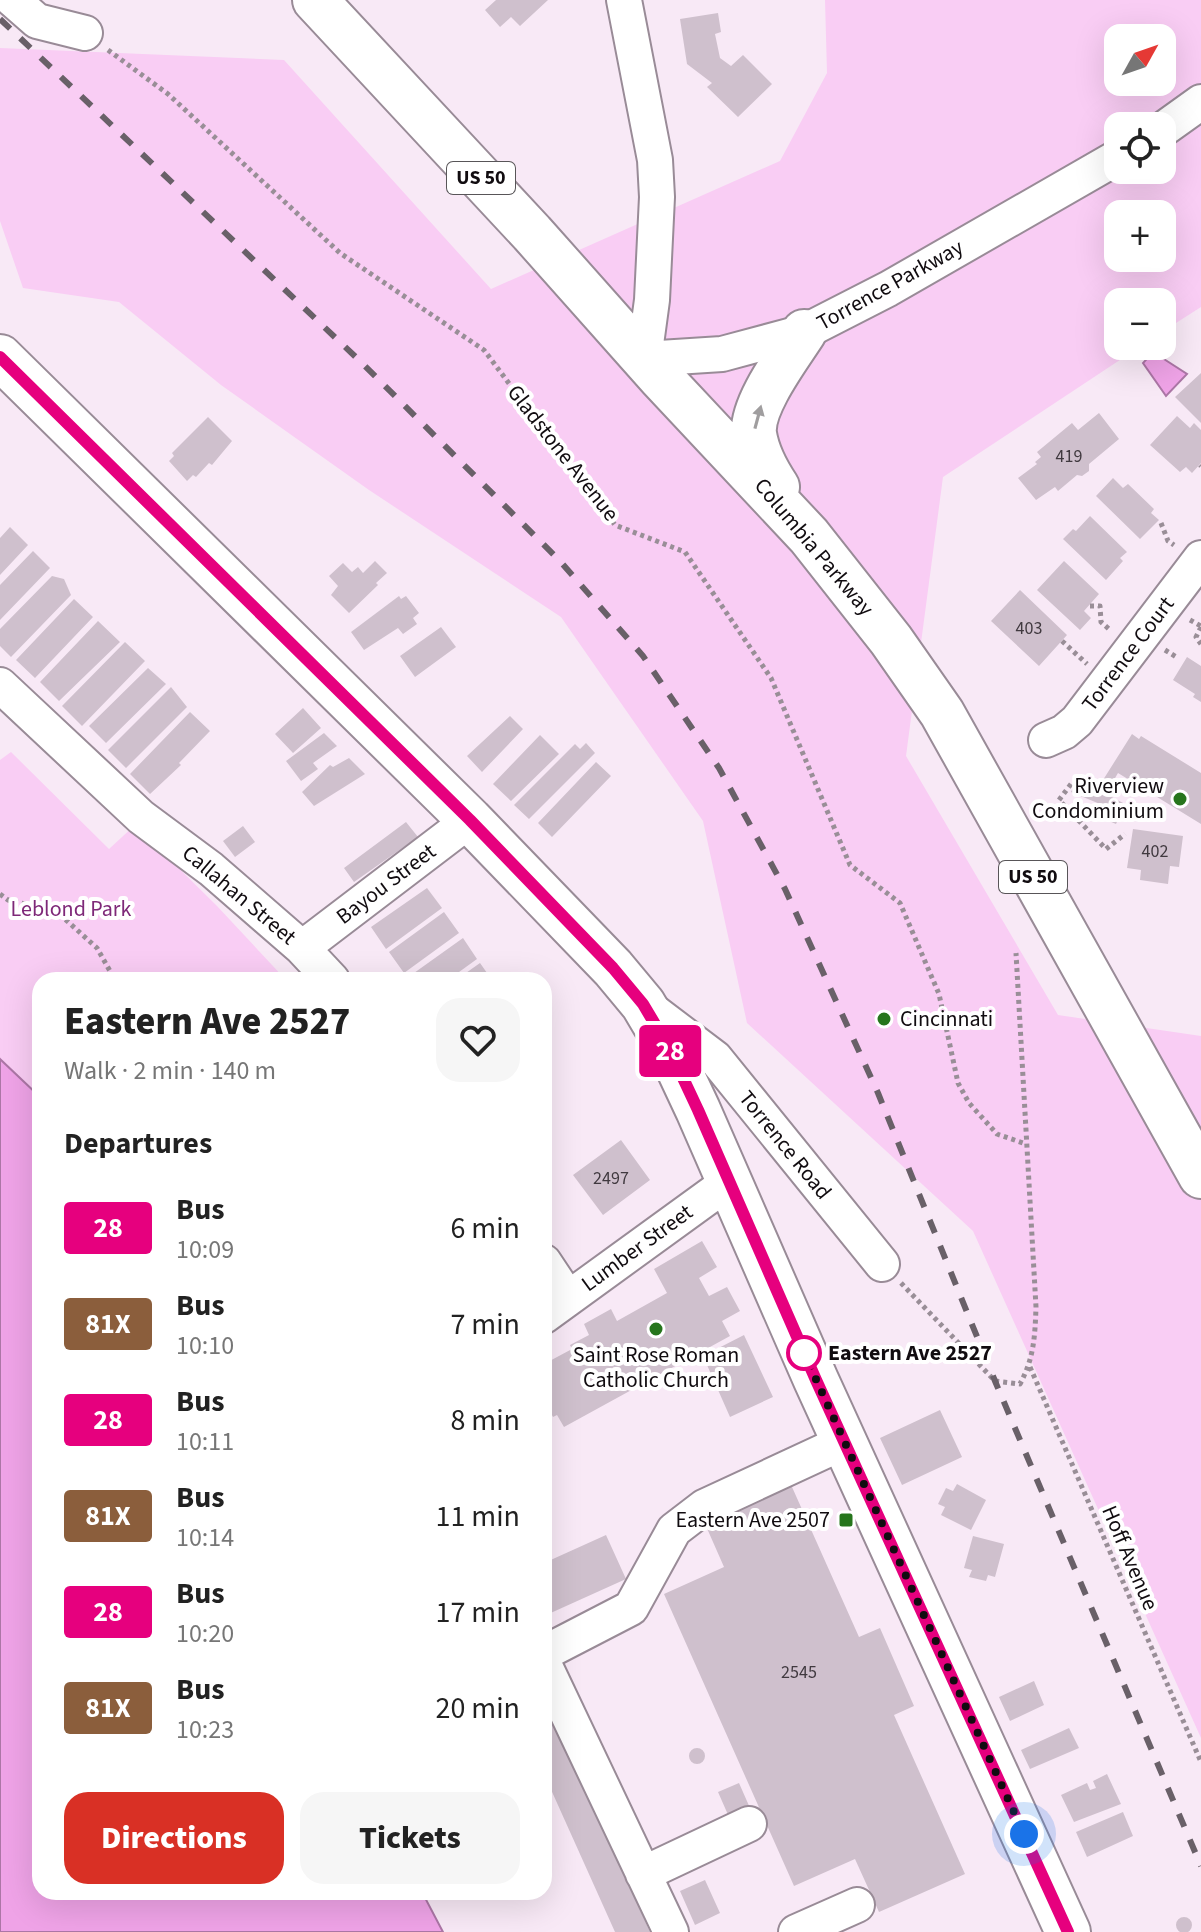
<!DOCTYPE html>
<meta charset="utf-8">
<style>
:root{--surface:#fff;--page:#f6f6f6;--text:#222;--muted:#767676;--accent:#d93025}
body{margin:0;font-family:"Source Sans 3",sans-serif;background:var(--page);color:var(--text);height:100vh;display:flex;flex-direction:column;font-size:30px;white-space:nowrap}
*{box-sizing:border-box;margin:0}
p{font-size:26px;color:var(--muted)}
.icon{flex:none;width:44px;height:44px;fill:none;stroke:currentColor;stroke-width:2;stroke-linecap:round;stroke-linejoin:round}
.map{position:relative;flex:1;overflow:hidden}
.drawer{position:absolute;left:32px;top:972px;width:520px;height:928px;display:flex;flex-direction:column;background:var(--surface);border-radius:24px;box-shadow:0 8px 32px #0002}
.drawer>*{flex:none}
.badge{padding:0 16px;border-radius:6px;font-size:28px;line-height:52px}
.needle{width:52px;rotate:50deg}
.tools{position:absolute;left:1104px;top:24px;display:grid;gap:16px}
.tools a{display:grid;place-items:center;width:72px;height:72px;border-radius:16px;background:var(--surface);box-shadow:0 8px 32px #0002;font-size:40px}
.you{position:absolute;width:40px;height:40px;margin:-20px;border:6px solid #fff;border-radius:50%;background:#1a73e8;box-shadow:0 0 0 12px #1a73e833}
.map>.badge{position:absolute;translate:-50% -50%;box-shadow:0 0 0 4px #fff}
h2{padding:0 32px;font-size:30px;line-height:72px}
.round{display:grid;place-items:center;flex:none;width:84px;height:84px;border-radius:24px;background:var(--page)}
.summary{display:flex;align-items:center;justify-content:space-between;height:136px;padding:0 32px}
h1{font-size:38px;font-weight:800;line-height:60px}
.cta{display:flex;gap:16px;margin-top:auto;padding:16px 32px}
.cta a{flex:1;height:92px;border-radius:24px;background:var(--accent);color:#fff;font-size:32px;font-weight:800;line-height:92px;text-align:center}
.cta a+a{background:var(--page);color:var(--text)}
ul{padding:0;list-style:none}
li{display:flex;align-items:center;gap:24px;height:96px;padding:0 32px}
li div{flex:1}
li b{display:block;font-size:30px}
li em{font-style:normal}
li .badge{min-width:88px;font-weight:700;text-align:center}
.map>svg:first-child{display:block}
.green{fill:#f9cdf4;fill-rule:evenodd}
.water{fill:#efa3e7;stroke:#ac76a6;stroke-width:2}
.building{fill:#cfc0cd}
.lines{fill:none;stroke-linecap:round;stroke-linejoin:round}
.minor-casing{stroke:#998b97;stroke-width:38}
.major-casing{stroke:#998b97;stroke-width:48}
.highway-casing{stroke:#998b97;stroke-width:48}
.path{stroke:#998e97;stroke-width:5;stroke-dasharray:4 4;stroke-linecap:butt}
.minor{stroke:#fff;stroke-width:34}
.major{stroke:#fff;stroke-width:44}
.highway{stroke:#fff;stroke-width:44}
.rail{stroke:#696068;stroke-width:6;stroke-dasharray:14 14;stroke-linecap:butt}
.oneway{fill:#a09e9f}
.line-casing{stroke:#fff;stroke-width:18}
.line{stroke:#e6007e;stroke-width:12}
.walk{stroke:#110c10;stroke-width:8;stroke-dasharray:0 14.4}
.poi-dot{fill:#26751c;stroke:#fff;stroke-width:3}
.stop-dot{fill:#fff;stroke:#e6007e;stroke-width:4}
.labels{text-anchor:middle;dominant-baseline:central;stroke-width:8;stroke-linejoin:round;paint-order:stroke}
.number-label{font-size:18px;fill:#40393f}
.shield{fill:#fff;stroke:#585558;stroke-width:2}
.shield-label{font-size:20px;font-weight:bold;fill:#110c10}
.street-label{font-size:22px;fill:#110c10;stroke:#fff}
.poi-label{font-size:22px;fill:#110c10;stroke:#fff;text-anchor:end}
.park-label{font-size:22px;fill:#7e2878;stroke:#fff}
.stop-label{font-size:22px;font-weight:bold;fill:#110c10;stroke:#fff;text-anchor:start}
</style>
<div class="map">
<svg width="1201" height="1932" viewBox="0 0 1201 1932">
<rect width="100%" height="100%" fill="#f8e9f6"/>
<path class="green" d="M825,0h376v307l-39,25v-30h-44v44h23l-198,131 -37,279 152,259 143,21v702l-228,-507 -226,-208 -44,-202 -142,-204 -192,-127 -148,-105 -102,-83 -96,-14 -23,-67v-173l284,12 207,229 289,-128 47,-88zM1118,38h44v44h-44zM1118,126h44v44h-44zM1118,214h44v44h-44z
M11,752l98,97 26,-24 82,81 69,74h-246v244l-40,-45v-419z"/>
<path class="water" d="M1153,352l34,22 -21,22 -23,-33z
M0,1059l40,38v795h382l21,40h-443z"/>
<path class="building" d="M496,0h52l-28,26 -9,-9 -11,10 -15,-17z
M718,13l3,19 -6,2 5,24 11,8 12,-11 29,29 -34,33 -31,-30 5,-4 -25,-19 -7,-45z
M1201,373v50l-26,-26z
M1099,413l20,26 -30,25v7l-7,5 -5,-1 -19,16 -3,-4 -19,13 -18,-22 19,-14 -2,-2 6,-5 -4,-5 35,-29 6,7z
M1177,416l13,12 4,-5 7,7v33l-9,10 -6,-6 -6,5 -30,-27z
M208,417l24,24 -20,24 -3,-2 -13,14 -3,-2 -6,6 -18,-20 5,-5 -2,-3z
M1113,478l10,10 5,-4 26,25 -3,4 8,7 -19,19 -44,-43z
M1090,516l37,36 -7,6 3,3 -17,19 -43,-41 10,-10 3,2z
M10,527l18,18 -28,30v-37z
M33,551l17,17 -50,52v-35z
M375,561l12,12 -11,10 2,2 -29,28 -18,-18 7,-9 -9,-10 14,-13 9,9 6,-5 5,6z
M1064,561l35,33 -15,17 7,7 -11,12 -43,-40z
M52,576l12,3 7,16 -60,62 -11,-11v-17z
M1020,590l47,45 -28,31 -48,-45z
M399,596l2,3 5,-3 13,17 -6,5 4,6 -14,10 -5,-6 -34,22 -13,-18z
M74,599l19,18 -58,61 -19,-18z
M98,621l22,21 -61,59 -19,-19z
M441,627l15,20 -41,30 -15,-21z
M125,642l20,19 -63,65 -20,-20z
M1187,657l14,9v36l-8,-5 2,-3 -22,-14z
M148,668l18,16 -60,59 -17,-17z
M171,687l16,20 -61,61 -18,-18z
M303,708l18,20 -28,25 -18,-19z
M190,712l20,19 -31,32 2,2 -31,29 -20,-20z
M510,716l13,13 -41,43 -15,-16z
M324,733l13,13 -24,17 5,6 -17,12 -15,-20z
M1132,734l7,5 2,-3 60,37v51l-83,-51 -7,12 -8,-5z
M540,735l19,19 -48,47 -18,-17z
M586,743l9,10 -66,66 -15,-14 61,-61 5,5z
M349,758l16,16 -51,32 -12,-14 28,-27 3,2z
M596,762l15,14 -59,61 -14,-14z
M1077,779l48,25 -9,20 -21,-9 5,-11 -29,-12z
M406,822l12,15 -64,45 -10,-14z
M243,826l12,16 -20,15 -12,-16z
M1133,829l50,7 -4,31 -9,-1 -2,18 -28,-4 1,-10 -14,-2z
M427,888l15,20 -56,41 -15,-22z
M444,912l15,21 -55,40 -15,-21z
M463,938l14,21 -29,21h-39l-2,-2z
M480,963l12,17h-36z
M621,1140l29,40 -47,35 -30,-40z
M702,1241l15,26 -18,11 10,18 18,-9 13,24 -18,10 8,15 -166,91 -7,-12 -4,2 -9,-17v-36l28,-15 -2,-4 19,-10 -5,-11 27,-15 6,12 50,-28 -13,-24z
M744,1335l29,62 -43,20 -27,-61z
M940,1410l22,47 -60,28 -22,-47z
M788,1478l71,159 21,-9 34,78 -20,9 71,159 -86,38 -24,-53 -61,27 -130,-292 60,-27 -22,-50z
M957,1484l29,16 -15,30 -30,-15 4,-8 -7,-3 8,-16 7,3z
M606,1535l20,44 -82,37v-53z
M973,1536l31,8 -9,33 -7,-2 -2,6 -17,-4 3,-7 -8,-2z
M1034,1681l10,24 -34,16 -11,-24z
M544,1703l97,201 -3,1 12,27h-35l-71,-158z
M1069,1728l10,20 -49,21 -9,-19z
M689 1756a8 8 0 1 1 16 0a8 8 0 1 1-16 0Z
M1107,1774l14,30 -47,18 -13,-27 26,-12 3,7 6,-2 -3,-7z
M739,1783l11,25 -21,9 -11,-25z
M1123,1812l10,24 -46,21 -11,-25z
M705,1880l15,33 -25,12 -15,-34z
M1176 1925a8 8 0 1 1 16 0a8 8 0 1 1-16 0Z"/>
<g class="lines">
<g class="minor-casing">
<path id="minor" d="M13,0l24,21 48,12
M624,0l31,160 2,37 -5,103 -8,59 78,-5 82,-22 84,-43 230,-132
M1162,130l39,-28
M0,685l141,132 70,52 91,79 30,32
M1046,740l18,-8 13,-11 124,-163
M302,948l168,-128
M653,1011l62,47 167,206
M544,1262l24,36
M544,1316l186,-135
M544,1653l87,-45 43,-78 30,-23 140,-65
M544,1664l127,268
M643,1874l106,-50
M796,1932l61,-27"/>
</g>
<g class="major-casing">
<path id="major" d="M0,357l470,463 143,148 30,36 25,42 30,64 118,270 252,552"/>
</g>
<g class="highway-casing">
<path id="highway" d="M315,0l217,233 128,144 149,159 82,104 51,73 259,463
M777,487c-10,-15 -20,-34 -23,-53 -3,-29 34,-77 50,-102"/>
</g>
<path class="path" d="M108,50l60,44 172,159 144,97 131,175 70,27 86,126 79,187 50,38 39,91 19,89 11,20 28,31 29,10
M1200,465l1,1
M1161,523l7,18 6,4
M1090,606h10l1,16 9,8
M1190,620l11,6
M1201,627l-5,10 5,7
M1062,641l25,23
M1165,650l13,8
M1071,784l-12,16 47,49 19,-15
M0,894l8,6 48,11 41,37 18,32
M901,1283l94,98 25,3c14,-26 15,-48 16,-77l-20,-354
M1030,1367l171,395"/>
<use href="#minor" class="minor"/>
<use href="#major" class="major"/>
<use href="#highway" class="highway"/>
<path class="rail" d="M0,19l361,343 198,198 84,96 76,112 66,121 93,204 117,288 206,485"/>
</g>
<defs><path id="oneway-solid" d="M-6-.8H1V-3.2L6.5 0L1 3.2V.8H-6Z" transform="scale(2)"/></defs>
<use class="oneway" href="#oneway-solid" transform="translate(758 417) rotate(-75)"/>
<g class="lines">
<g class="line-casing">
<path id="line" d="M0,357l470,463 143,148 30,36 25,42 30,64 118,270 252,552"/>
</g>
<use href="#line" class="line"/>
<path class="walk" d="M804,1353l220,481"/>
</g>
<g class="poi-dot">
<circle cx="1180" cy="799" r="8"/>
<circle cx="884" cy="1019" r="8"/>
<circle cx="656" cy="1329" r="8"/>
<rect x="838" y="1512" width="16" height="16" rx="4"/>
</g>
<circle class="stop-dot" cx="804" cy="1353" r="16"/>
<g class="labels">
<g class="number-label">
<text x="1069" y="456">419</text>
<text x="1029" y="628">403</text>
<text x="1155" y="851">402</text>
<text x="611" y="1178">2497</text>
<text x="799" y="1672">2545</text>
</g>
<g class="shield">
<rect x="447" y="162" width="68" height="32" rx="6"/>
<rect x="999" y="861" width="68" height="32" rx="6"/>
</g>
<g class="shield-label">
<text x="481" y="178">US 50</text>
<text x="1033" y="877">US 50</text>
</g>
<g class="street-label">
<text transform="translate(890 285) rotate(-29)">Torrence Parkway</text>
<text transform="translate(563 453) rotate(52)">Gladstone Avenue</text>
<text transform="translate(814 547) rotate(50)">Columbia Parkway</text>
<text transform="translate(1128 654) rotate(-53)">Torrence Court</text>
<text transform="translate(386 884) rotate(-37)">Bayou Street</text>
<text transform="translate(239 895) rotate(40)">Callahan Street</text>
<text transform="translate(785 1145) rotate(51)">Torrence Road</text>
<text transform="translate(637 1248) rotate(-36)">Lumber Street</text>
<text transform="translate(1130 1558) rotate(67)">Hoff Avenue</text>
</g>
<g class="poi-label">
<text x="1164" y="786">Riverview<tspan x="1164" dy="25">Condominium</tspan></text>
<text x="900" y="1019" text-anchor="start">Cincinnati</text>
<text x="656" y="1355" text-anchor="middle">Saint Rose Roman<tspan x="656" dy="25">Catholic Church</tspan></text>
<text x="830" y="1520">Eastern Ave 2507</text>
</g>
<g class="park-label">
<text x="71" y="909">Leblond Park</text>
</g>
<g class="stop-label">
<text x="828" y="1353">Eastern Ave 2527</text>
</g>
</g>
</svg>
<div class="tools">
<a><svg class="needle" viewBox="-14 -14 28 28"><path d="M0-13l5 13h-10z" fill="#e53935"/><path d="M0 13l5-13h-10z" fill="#767676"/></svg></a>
<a><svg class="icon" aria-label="locate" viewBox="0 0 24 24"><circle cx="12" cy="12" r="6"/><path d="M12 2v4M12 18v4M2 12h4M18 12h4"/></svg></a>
<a>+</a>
<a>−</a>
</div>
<div class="you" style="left:1024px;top:1834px"></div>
<b class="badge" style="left:670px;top:1051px;background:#e6007e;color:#fff">28</b>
<section class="drawer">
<div class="summary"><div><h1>Eastern Ave 2527</h1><p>Walk · 2 min · 140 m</p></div><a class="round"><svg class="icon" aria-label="heart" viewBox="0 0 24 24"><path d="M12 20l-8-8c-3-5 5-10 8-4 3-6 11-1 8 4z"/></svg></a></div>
<h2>Departures</h2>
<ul>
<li><span class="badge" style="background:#e6007e;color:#fff">28</span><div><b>Bus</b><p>10:09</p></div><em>6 min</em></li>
<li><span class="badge" style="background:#8b5e3c;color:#fff">81X</span><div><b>Bus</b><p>10:10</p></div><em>7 min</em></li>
<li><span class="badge" style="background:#e6007e;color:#fff">28</span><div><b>Bus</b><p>10:11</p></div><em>8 min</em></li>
<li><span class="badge" style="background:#8b5e3c;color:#fff">81X</span><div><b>Bus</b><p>10:14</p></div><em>11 min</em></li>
<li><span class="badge" style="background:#e6007e;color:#fff">28</span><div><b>Bus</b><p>10:20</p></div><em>17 min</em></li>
<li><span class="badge" style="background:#8b5e3c;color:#fff">81X</span><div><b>Bus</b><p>10:23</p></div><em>20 min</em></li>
</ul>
<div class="cta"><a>Directions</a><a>Tickets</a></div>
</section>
</div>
